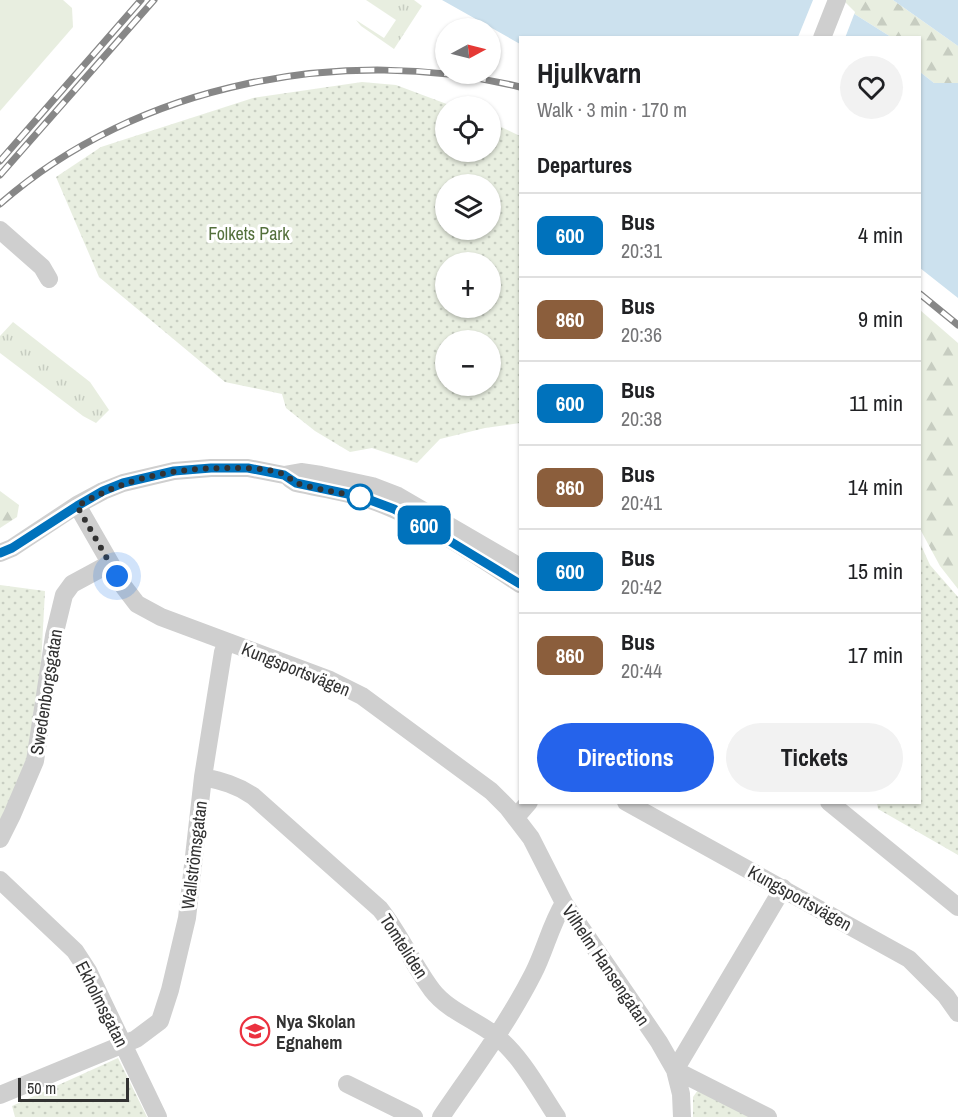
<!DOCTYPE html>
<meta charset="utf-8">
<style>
:root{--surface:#fff;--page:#f2f2f2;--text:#202124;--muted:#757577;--line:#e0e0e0;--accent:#2563eb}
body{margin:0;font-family:"Archivo Narrow",sans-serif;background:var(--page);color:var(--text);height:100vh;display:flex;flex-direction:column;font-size:22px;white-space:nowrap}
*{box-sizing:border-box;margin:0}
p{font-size:20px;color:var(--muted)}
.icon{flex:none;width:33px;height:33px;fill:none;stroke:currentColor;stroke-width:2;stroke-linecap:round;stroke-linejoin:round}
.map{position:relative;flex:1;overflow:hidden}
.panel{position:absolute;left:519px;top:36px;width:402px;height:768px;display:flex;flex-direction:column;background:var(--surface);border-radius:0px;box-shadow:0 2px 4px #0004}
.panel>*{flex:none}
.badge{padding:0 12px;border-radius:9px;font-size:21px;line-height:39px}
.needle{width:39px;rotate:83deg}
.controls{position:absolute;left:435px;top:18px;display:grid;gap:12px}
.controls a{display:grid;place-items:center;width:66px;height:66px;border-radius:50%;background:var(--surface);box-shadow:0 2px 4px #0004;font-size:30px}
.scale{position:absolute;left:18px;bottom:15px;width:111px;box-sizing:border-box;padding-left:6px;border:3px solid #323232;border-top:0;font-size:16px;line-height:21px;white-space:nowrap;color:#323232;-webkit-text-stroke:4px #fff;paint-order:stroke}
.you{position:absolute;width:30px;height:30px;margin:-15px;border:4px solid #fff;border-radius:50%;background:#1a73e8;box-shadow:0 0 0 9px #1a73e833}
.map>.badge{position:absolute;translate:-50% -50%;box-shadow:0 0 0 3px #fff}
h2{padding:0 18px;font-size:22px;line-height:54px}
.round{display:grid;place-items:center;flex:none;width:63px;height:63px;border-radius:32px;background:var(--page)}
.overview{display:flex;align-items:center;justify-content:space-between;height:102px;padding:0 18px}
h1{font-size:28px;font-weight:700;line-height:45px}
.cta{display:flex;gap:12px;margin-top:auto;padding:12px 18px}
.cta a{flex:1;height:69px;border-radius:36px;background:var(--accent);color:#fff;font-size:24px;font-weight:700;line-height:69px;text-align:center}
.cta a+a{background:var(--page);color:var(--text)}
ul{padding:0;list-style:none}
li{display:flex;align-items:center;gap:18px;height:84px;padding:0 18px;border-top:2px solid var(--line)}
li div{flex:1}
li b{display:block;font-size:22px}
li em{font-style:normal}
li .badge{min-width:66px;font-weight:700;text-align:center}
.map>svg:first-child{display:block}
.grass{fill:url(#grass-tufts)}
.forest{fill:url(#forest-firs)}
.park{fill:url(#park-dots);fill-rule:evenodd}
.pitch{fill:#e8eee0}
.water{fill:#cce1ee}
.pier{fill:#fff}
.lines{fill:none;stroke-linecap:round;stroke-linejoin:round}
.minor{stroke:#cfcfcf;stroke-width:18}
.rail-casing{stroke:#878787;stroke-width:7}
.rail{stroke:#fff;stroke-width:4.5;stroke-dasharray:14;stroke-linecap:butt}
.line-casing{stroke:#fff;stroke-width:14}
.line{stroke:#0072bc;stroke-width:9}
.walk{stroke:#323232;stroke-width:6;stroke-dasharray:0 10.8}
.stop-dot{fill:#fff;stroke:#0072bc;stroke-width:3}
.labels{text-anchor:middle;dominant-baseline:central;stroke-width:6;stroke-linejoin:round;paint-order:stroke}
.park-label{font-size:18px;fill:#54703c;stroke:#fff}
.street-label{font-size:18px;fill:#323232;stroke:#fff}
.poi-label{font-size:18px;font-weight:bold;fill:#323232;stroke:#fff;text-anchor:start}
</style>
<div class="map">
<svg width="958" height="1117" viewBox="0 0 958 1117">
<defs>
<pattern id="grass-tufts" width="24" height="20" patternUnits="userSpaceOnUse" patternTransform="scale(1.5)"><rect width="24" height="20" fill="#e8eee0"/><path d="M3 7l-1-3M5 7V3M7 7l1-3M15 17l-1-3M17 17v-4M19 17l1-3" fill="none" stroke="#c7cdc1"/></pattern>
<pattern id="forest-firs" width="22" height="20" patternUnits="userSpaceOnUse" patternTransform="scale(1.5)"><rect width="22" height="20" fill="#e8eee0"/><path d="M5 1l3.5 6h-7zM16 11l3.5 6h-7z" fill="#c7cdc1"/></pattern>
<pattern id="park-dots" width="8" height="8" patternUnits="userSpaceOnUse" patternTransform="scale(1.5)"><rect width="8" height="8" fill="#e8eee0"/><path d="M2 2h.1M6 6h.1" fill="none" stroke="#c7cdc1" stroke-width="1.8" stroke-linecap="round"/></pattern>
</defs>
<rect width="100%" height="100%" fill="#fff"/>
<path class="grass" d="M366,0h48l8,6 -28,43 -33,-23 -5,-6 28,18 12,-18z
M13,322l77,60 19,28 -13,13 -13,-7 -83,-63v-17z"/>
<path class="forest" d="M839,0h54l65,46v37h-24l-14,-11v-34l-29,-1 -43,-27z
M920,310l38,33v246l-18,-23 -20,-37z
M0,491l19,14 -2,12 -17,11z"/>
<path class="park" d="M362,82l34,3 56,21h-6v46h44l1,-30 29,14v287l-35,5 -45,11 -23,24 -45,-15 -22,4 -35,-21 -29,-23 -4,-14 -57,-12 -126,-105 -43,-100 45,-30 152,-49zM490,184v46h-44v-46zM490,262v46h-44v-46zM490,340v46h-44v-46z
M920,543l10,22 28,32v258l-80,-46 -1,-6 43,-1z
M0,585l45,6 -4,74 -11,92 -30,68z
M118,1058l29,59h-132l-3,-11z
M698,1090l53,27h-58v-20z"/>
<path class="pitch" d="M0,0h63l9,8 1,19 -73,84z"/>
<path class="water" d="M442,0h397l9,10 43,27 -371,1v6z
M893,0h65v46z
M920,72l14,11h24v215l-38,-30z"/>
<path class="pier" d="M813,0h30l12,12 -10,26 -47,-1z"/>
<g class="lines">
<path class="minor" d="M822,38l15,-38
M0,230l42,37 7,12
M290,479l6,4c22,5 46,8 68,15 52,16 111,56 156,86
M77,505l47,82 13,17 24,13 169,63 32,16 129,95 17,17 23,30 33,65 95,139 16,28 6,24 1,23
M0,553l12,-5 65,-43 26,-14 20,-8 51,-12 37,-3h37l36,7 17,-3 20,3 51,11 26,10 122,71
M203,777c19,4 34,8 50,19l127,113c20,25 33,56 52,81 16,21 44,30 64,46 26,21 43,54 61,81
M626,802l283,157 37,37 12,17
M829,802l129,105
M516,817l13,-15
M0,839l12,-24 23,-54 19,-125 10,-41 8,-11 37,-20
M0,880l75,71 13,20 70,146
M347,1084l67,33
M0,1095l136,-56 24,-18 10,-31 17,-72 16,-141 20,-125 4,-10
M441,1117c32,-47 66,-92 92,-143 12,-23 17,-48 31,-71
M768,1117l-93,-47 108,-182"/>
<g class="rail-casing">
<path id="rail" d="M0,161l141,-161
M0,175l154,-175
M0,204c137,-121 345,-160 520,-117
M920,294l38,31"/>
</g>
<use href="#rail" class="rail"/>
</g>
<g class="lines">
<g class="line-casing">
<path id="line" d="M0,553l12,-5 65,-42 26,-15 20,-8 51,-12 37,-3h37l36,7 12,8 66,14 32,12 31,17 95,58"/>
</g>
<use href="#line" class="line"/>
<path class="walk" d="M117,576l-40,-70c49,-28 95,-38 151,-38 17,0 39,0 55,6 6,3 10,8 16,10 21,6 42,9 63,13h-2"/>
</g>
<defs>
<g id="school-ring" transform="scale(1.5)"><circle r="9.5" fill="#fff" stroke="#eb313f" stroke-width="1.5"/><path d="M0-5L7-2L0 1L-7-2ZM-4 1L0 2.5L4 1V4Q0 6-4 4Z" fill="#eb313f"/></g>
</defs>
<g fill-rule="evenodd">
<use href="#school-ring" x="255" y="1031"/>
</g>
<circle class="stop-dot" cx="360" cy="497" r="12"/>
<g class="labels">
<g class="park-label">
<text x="249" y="233">Folkets Park</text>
</g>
<g class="street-label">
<text transform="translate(296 669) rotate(22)">Kungsportsvägen</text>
<text transform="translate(46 692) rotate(-81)">Swedenborgsgatan</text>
<text transform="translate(194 855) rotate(-83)">Wallströmsgatan</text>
<text transform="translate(800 898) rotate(29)">Kungsportsvägen</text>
<text transform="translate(404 946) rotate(57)">Tomteliden</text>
<text transform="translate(606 965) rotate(56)">Vilhelm Hansengatan</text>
<text transform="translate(102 1004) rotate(63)">Ekholmsgatan</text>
</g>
<g class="poi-label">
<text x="276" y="1021">Nya Skolan<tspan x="276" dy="21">Egnahem</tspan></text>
</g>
</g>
</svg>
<div class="controls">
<a><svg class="needle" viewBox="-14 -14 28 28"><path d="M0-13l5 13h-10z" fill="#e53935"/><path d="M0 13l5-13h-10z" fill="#757577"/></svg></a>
<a><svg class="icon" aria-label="locate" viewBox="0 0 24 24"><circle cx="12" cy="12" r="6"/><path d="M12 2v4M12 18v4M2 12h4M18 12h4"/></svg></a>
<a><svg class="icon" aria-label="layers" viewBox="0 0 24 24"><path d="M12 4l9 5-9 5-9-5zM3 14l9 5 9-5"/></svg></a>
<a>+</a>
<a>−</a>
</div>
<div class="scale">50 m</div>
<div class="you" style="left:117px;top:576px"></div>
<b class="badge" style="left:424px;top:525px;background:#0072bc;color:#fff">600</b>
<section class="panel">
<div class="overview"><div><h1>Hjulkvarn</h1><p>Walk · 3 min · 170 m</p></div><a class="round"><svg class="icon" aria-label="heart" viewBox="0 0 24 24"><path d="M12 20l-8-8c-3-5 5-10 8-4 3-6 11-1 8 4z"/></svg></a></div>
<h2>Departures</h2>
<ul>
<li><span class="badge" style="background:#0072bc;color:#fff">600</span><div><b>Bus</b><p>20:31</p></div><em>4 min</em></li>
<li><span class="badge" style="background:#8b5e3c;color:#fff">860</span><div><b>Bus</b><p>20:36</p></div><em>9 min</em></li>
<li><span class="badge" style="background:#0072bc;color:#fff">600</span><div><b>Bus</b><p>20:38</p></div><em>11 min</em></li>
<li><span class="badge" style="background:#8b5e3c;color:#fff">860</span><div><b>Bus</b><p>20:41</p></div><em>14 min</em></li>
<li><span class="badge" style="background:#0072bc;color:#fff">600</span><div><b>Bus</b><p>20:42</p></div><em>15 min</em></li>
<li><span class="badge" style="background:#8b5e3c;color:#fff">860</span><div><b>Bus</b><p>20:44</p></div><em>17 min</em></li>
</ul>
<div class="cta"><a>Directions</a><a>Tickets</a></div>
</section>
</div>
